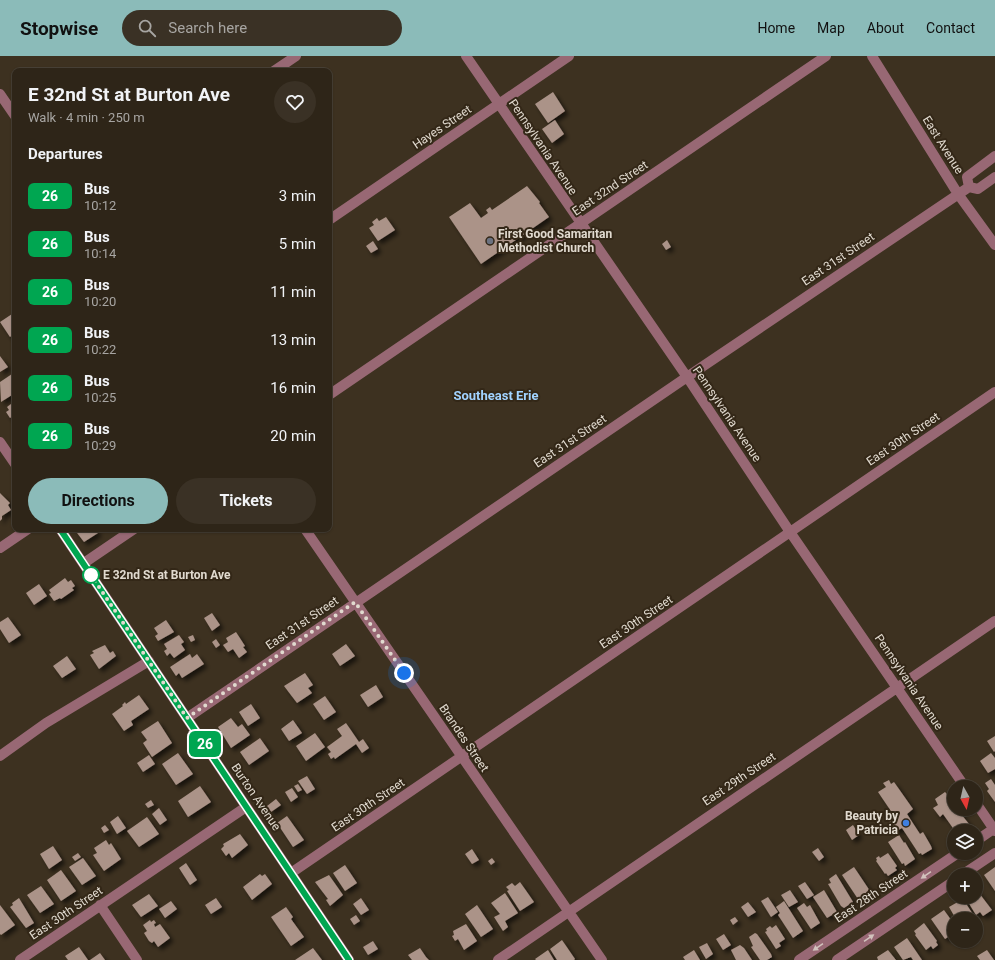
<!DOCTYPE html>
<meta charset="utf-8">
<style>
:root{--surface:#2e2518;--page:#3a3125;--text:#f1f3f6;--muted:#a7a5a2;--line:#494237;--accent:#8bbbb9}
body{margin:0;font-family:Roboto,sans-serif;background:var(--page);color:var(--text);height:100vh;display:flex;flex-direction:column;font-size:15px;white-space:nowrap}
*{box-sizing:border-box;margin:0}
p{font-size:13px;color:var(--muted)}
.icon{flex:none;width:22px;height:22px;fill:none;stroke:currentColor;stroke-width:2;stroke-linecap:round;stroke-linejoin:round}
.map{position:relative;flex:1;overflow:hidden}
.panel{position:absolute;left:12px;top:12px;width:320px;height:464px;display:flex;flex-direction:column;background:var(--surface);border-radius:8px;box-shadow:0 1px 3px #0004,0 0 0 1px var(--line)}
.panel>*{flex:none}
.badge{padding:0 8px;border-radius:6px;font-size:14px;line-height:26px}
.needle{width:26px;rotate:172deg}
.controls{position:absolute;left:947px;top:724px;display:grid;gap:8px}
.controls a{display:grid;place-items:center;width:36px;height:36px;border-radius:50%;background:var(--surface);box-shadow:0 1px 3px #0004,0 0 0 1px var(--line);font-size:20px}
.you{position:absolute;width:20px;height:20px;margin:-10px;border:3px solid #fff;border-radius:50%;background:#1a73e8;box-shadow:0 0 0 6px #1a73e833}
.map>.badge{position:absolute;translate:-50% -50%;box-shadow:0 0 0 2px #fff}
h2{padding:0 16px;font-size:15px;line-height:36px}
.round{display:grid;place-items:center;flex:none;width:42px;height:42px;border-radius:21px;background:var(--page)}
.summary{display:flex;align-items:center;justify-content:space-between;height:68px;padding:0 16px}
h1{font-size:19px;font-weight:700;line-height:30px}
.button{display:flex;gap:8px;margin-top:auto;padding:8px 16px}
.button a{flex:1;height:46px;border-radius:24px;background:var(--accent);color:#111;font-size:16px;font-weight:700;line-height:46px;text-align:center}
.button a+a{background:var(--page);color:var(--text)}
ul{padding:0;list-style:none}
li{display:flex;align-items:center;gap:12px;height:48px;padding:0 16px}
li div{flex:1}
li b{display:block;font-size:15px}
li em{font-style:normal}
li .badge{min-width:44px;font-weight:700;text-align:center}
header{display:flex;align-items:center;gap:24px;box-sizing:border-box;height:56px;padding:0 20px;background:var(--accent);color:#111}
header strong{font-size:19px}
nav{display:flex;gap:22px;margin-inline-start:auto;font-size:14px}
.search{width:280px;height:36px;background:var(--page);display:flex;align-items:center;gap:10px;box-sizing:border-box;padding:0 14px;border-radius:22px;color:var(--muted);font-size:15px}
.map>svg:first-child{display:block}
.building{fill:#ab9388;filter:url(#shadow)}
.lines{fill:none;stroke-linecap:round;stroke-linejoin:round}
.minor{stroke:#986874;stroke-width:10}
.oneway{fill:#d2c3bd}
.line-casing{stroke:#fff;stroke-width:9}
.line{stroke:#00a651;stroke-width:6}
.walk{stroke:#e1dacf;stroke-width:4;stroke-dasharray:0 7.2}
.worship-dot{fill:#6b7280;stroke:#332717;stroke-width:1.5}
.stop-dot{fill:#fff;stroke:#00a651;stroke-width:2}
.shop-dot{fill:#3f7fe0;stroke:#332717;stroke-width:1.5}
.labels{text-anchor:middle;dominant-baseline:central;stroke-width:4;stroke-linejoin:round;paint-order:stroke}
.street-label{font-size:12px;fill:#e1dacf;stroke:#332717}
.poi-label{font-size:12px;font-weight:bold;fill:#e1dacf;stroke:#332717;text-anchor:start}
.stop-label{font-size:12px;font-weight:bold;fill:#e1dacf;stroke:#332717;text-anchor:start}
.neighbourhood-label{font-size:13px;font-weight:bold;fill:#a2d3ff;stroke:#332717}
</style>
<header>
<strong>Stopwise</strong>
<div class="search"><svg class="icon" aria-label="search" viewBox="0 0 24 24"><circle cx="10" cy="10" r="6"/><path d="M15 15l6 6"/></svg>Search here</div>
<nav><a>Home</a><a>Map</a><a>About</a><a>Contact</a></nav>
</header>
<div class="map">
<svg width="995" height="904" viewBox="0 0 995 904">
<defs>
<filter id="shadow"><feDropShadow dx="3.5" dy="3.5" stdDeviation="2" flood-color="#0009"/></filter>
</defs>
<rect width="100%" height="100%" fill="#3d3120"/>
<path class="building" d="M553,36l12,19 -17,12 -13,-19z
M555,64l9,14 -12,9 -10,-14z
M527,130l13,16 -1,1 10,14 -68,47 -32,-47 21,-14 11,15 7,-5 -2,-3 4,-3 2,3z
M386,161l9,13 -17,11 -9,-13 5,-3 -2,-3 5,-4 2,3z
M667,184l4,7 -5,3 -4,-6z
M373,185l5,8 -7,4 -5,-7z
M15,256v21l-5,4 -10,-15z
M0,300l8,11 -8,5z
M15,316v21l-14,9 -1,-20z
M15,345v19l-2,-4 -3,2 -4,-6 3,-2 -2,-3z
M0,437l10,10 -2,2 3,5 -9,6v3l-2,2z
M74,473h22l2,4 -14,9z
M65,522l3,4 3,-2 4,6 -3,2 2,2 -13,9 -1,-1 -6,3 -5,-7 2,-1 -2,-3z
M39,528l8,12 -13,9 -8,-12z
M212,557l8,12 -8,6 -8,-13z
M8,561l13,18 -12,8 -9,-14v-7z
M166,564l8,12 -16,9 -3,-5 3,-2 -4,-6z
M236,576l9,14 -2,1 4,5 -8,6 -6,-9 -5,3 -5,-7 5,-3 -2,-4z
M179,579l5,7 -3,2 4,6 -11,8 -4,-5 -3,3 -3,-5 3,-2 -3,-5z
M193,579l2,5 -4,2 -3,-5z
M216,583l4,6 -4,3 -4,-6z
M346,588l9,12 -15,10 -8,-12z
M105,589l5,8 3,-2 3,5 -17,13 -9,-14 4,-2 -2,-2z
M190,598l2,4 5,-4 7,10 -22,14 -3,-5 -3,3 -6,-9z
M67,600l9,13 -14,9 -9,-12z
M305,617l8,12 -5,3 4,5 -15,10 -13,-17z
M376,629l7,12 -15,10 -8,-12z
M139,639l10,14 -18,12 2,4 -9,6 -12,-17 11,-8 -1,-1 3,-3 1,2z
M325,640l11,16 -12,8 -11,-16z
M251,648l9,14 -12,8 -9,-14z
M231,662l7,9 4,-3 8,11 -19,13 -13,-21z
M293,664l9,13 -13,8 -8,-12z
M158,665l14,22 -20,14 -9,-14 4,-3 -6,-8z
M346,667l13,19 4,-3 6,9 -7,5 -6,-9 -21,15 -1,-2 -3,2 -3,-5 3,-2 -4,-5 15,-11 -5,-7z
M315,677l10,14 -19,14 -10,-15z
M995,680v15l-1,1 -7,-11z
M260,682l9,13 -20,14 -9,-13z
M178,697l15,21 -17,11 -14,-21z
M991,697l4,5v11l-7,4 -8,-12z
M149,699l6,9 -12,8 -6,-9z
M307,720l8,13 -8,5 -9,-13z
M991,723l4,6v17l-8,-11 2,-2 -4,-6z
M889,724l2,4 3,-2 19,27 -6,5 13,20 3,-2 8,14 1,3 -10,6 -1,-2 -2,1 -17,-26 -7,4 -7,-11 7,-4 -17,-25 8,-5 -3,-4z
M298,728l4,6 -4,2 -4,-6z
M200,730l11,16 -23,15 -10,-16z
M292,732l6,9 -7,5 -6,-10z
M945,736l3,3 2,-2 4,5 -3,2 3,3v6h6l1,5 8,10 -10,7h-4l-12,-17 -3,3 -7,-9 5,-3 -3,-6z
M276,743l5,6 -10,7 -4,-6z
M151,744l3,5 -6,3 -3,-4z
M159,752l8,12 -7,5 -8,-11z
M118,760l8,12 -9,6 -7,-12z
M287,760l17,24 -11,7 -16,-24z
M147,761l12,17 -20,13 -12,-16z
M105,769l4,5 -5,3 -3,-5z
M853,769l6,10 -7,5 -6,-10z
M240,778l8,11 -16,13 -3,-5 -3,3 -5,-7 3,-3 -1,-2z
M899,779l5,8 1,-1 10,17 -10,7 -1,-3 -2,1 -14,-22z
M106,784l3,5 2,-2 10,16 -17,12 -11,-16 4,-2 -3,-5z
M53,790l9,14 -13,9 -9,-15z
M818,792l6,9 -5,4 -7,-9z
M472,793l7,11 -7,4 -7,-10z
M78,797l3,4 -6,4 -3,-4z
M888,797l9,13 -2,2 2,2 -9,6 -2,-3 -1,1 -9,-13 1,-1 -1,-2 3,-2 1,2z
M83,802l13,18 -14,9 -13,-18z
M492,802l3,4 -4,3 -3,-4z
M186,807l11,17 -7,5 -11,-17z
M345,809l12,18 -12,8 -12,-18z
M854,811l16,24 -12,8 -16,-24z
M995,811v24l-11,-16z
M61,814l15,21 -15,10 -14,-21z
M260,818l2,2 3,-2 7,10 -20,16 -9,-13z
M836,818l17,28 -9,6 -3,-2 -13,-22 3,-1 -2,-4z
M329,819l14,20 -13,11 -4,-6 2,-1 -13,-17z
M520,826l14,20 -14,9 -13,-20 2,-1 -3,-3 6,-4 3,3z
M805,826l9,13 -7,4 -9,-13z
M41,830l13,18 -14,9 -13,-18z
M976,833l16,21 -9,6 -3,-4 -4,3 -11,-18h11z
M790,834l8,12 -9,5 -8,-12z
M824,834l13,22 -10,6 -14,-21z
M505,837l13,20 -13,8 3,6 -5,4 -9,-14 6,-3 -9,-11z
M149,838l9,12 -17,11 -9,-12z
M768,841l10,15 -7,5 -10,-16z
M19,842l15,25 -8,5 -16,-21 3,-2 -1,-2z
M216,842l6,9 -11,7 -6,-9z
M361,842l8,12 -8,5 -8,-11z
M963,843l13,20h-20l-7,-12z
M171,845l6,8 -12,9 -6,-9z
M784,845l19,30 -10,7 -15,-23 2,-2 -4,-6z
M748,846l8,10 -8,5 -7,-10z
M804,847l3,4 3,-2 10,18 -9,6 -14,-21z
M0,849l15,20 -14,10 -1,-1z
M477,849l16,24 -12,8 -16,-23z
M286,851l7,10 -2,2 13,18 -13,9 -20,-29z
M944,854l10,14v9l-9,6 -14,-20z
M356,859l4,6 -6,4 -4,-6z
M735,861l3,4 -5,4 -3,-5z
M150,864l1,2 3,-2 2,3 -2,1 1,3 5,-3 10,14 -12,9 -4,-6 -2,2 -3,-2 -5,-8 3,-2 -4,-6z
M924,867l13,18 -1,1 2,3 -5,4 -2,-3 -5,4 -11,-15 1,-1 -2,-3z
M466,868l11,17 -13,9 -6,-11 -3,2 -3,-5 2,-1 -1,-4z
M776,869l9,14 -6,4 2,3 -5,3 -11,-17 2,-1 -1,-2 4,-3 2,2z
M755,877l2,1 14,20 1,3 -5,3h-7l-9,-13 2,-1 -4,-9z
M724,878l7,11 -8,5 -7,-11z
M907,882l15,22h-9l-2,-3 -8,3 -9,-13z
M562,884l13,19 -1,1h-17l-7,-11z
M373,885l5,8 -10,6 -5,-8z
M707,887l6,11 -7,5 -7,-12z
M740,889l4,3 8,12h-16l-5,-10z
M79,891l9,13h-20l-3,-4z
M313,892l9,12h-27z
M420,892l6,9 3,3h-17l-4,-5z
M548,894l6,10h-18l-1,-1z
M694,894l6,10h-15l-2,-3z
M888,894l8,10h-18l-1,-3z
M987,894l7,10h-14l-3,-4z
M100,897l5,7h-15z"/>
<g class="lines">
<path class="minor" d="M466,0l221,321 103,155 175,255
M872,0l86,138 37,51
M274,15l22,-15
M0,38l15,22
M995,100l-28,21 2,10 9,2 17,-12
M329,164l240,-164
M329,339l497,-339
M0,386l15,22
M60,473l289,431
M305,473l297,431
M0,492l28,-19
M84,507l50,-34
M187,662l500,-341 282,-190
M0,700l46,-33 103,-62
M976,747l19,28
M976,785l19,-13
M291,817l704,-481
M962,819l33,-22
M100,849l37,55
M20,904l226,-153
M498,904l497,-339
M799,904l159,-107
M837,904l117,-79"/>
</g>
<defs><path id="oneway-solid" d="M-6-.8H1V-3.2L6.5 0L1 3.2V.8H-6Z"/></defs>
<g class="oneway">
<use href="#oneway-solid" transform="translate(926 819) rotate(146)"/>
<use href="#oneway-solid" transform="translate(869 882) rotate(-34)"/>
<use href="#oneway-solid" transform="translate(818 891) rotate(146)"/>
</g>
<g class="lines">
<g class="line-casing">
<path id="line" d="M60,473l289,431"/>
</g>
<use href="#line" class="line"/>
<path class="walk" d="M91,519l96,143 168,-116 49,71"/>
</g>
<circle class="worship-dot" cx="490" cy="185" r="4"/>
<circle class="stop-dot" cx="91" cy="519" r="8"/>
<circle class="shop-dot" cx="906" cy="767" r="4"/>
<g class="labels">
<g class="street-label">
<text transform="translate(442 71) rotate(-34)">Hayes Street</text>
<text transform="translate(943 89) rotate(58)">East Avenue</text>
<text transform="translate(543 91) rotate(56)">Pennsylvania Avenue</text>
<text transform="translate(610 132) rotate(-34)">East 32nd Street</text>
<text transform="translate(838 203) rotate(-34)">East 31st Street</text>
<text transform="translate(727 358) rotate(56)">Pennsylvania Avenue</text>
<text transform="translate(903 383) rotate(-34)">East 30th Street</text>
<text transform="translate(570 385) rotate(-34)">East 31st Street</text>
<text transform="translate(636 566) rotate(-34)">East 30th Street</text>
<text transform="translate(302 567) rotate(-34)">East 31st Street</text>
<text transform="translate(909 626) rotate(56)">Pennsylvania Avenue</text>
<text transform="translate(464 682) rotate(56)">Brandes Street</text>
<text transform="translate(739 723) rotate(-34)">East 29th Street</text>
<text transform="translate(256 741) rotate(56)">Burton Avenue</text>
<text transform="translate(368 749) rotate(-34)">East 30th Street</text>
<text transform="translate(871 840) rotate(-34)">East 28th Street</text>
<text transform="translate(66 857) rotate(-34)">East 30th Street</text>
</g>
<g class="poi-label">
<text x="498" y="178">First Good Samaritan<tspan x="498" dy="14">Methodist Church</tspan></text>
<text x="898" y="760" text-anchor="end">Beauty by<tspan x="898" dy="14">Patricia</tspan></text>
</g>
<g class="stop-label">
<text x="103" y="519">E 32nd St at Burton Ave</text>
</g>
<g class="neighbourhood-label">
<text x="496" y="339">Southeast Erie</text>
</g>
</g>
</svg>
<div class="controls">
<a><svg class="needle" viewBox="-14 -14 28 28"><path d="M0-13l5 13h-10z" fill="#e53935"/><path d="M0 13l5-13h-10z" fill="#a7a5a2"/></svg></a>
<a><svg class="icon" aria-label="layers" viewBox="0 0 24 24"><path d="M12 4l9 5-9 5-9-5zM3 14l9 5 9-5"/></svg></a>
<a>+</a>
<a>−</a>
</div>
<div class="you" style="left:404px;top:617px"></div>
<b class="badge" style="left:205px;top:688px;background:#00a651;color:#fff">26</b>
<section class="panel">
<div class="summary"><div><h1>E 32nd St at Burton Ave</h1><p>Walk · 4 min · 250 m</p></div><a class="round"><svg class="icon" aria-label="heart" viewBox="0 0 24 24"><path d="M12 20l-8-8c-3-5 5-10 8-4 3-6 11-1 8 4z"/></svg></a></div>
<h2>Departures</h2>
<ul>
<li><span class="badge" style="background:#00a651;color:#fff">26</span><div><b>Bus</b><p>10:12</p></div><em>3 min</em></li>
<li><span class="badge" style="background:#00a651;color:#fff">26</span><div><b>Bus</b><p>10:14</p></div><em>5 min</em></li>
<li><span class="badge" style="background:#00a651;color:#fff">26</span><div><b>Bus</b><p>10:20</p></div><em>11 min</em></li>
<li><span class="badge" style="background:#00a651;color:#fff">26</span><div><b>Bus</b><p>10:22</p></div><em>13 min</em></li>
<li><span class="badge" style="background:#00a651;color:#fff">26</span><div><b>Bus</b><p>10:25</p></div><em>16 min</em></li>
<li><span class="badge" style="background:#00a651;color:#fff">26</span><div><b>Bus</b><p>10:29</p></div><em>20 min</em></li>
</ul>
<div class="button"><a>Directions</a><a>Tickets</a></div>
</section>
</div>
